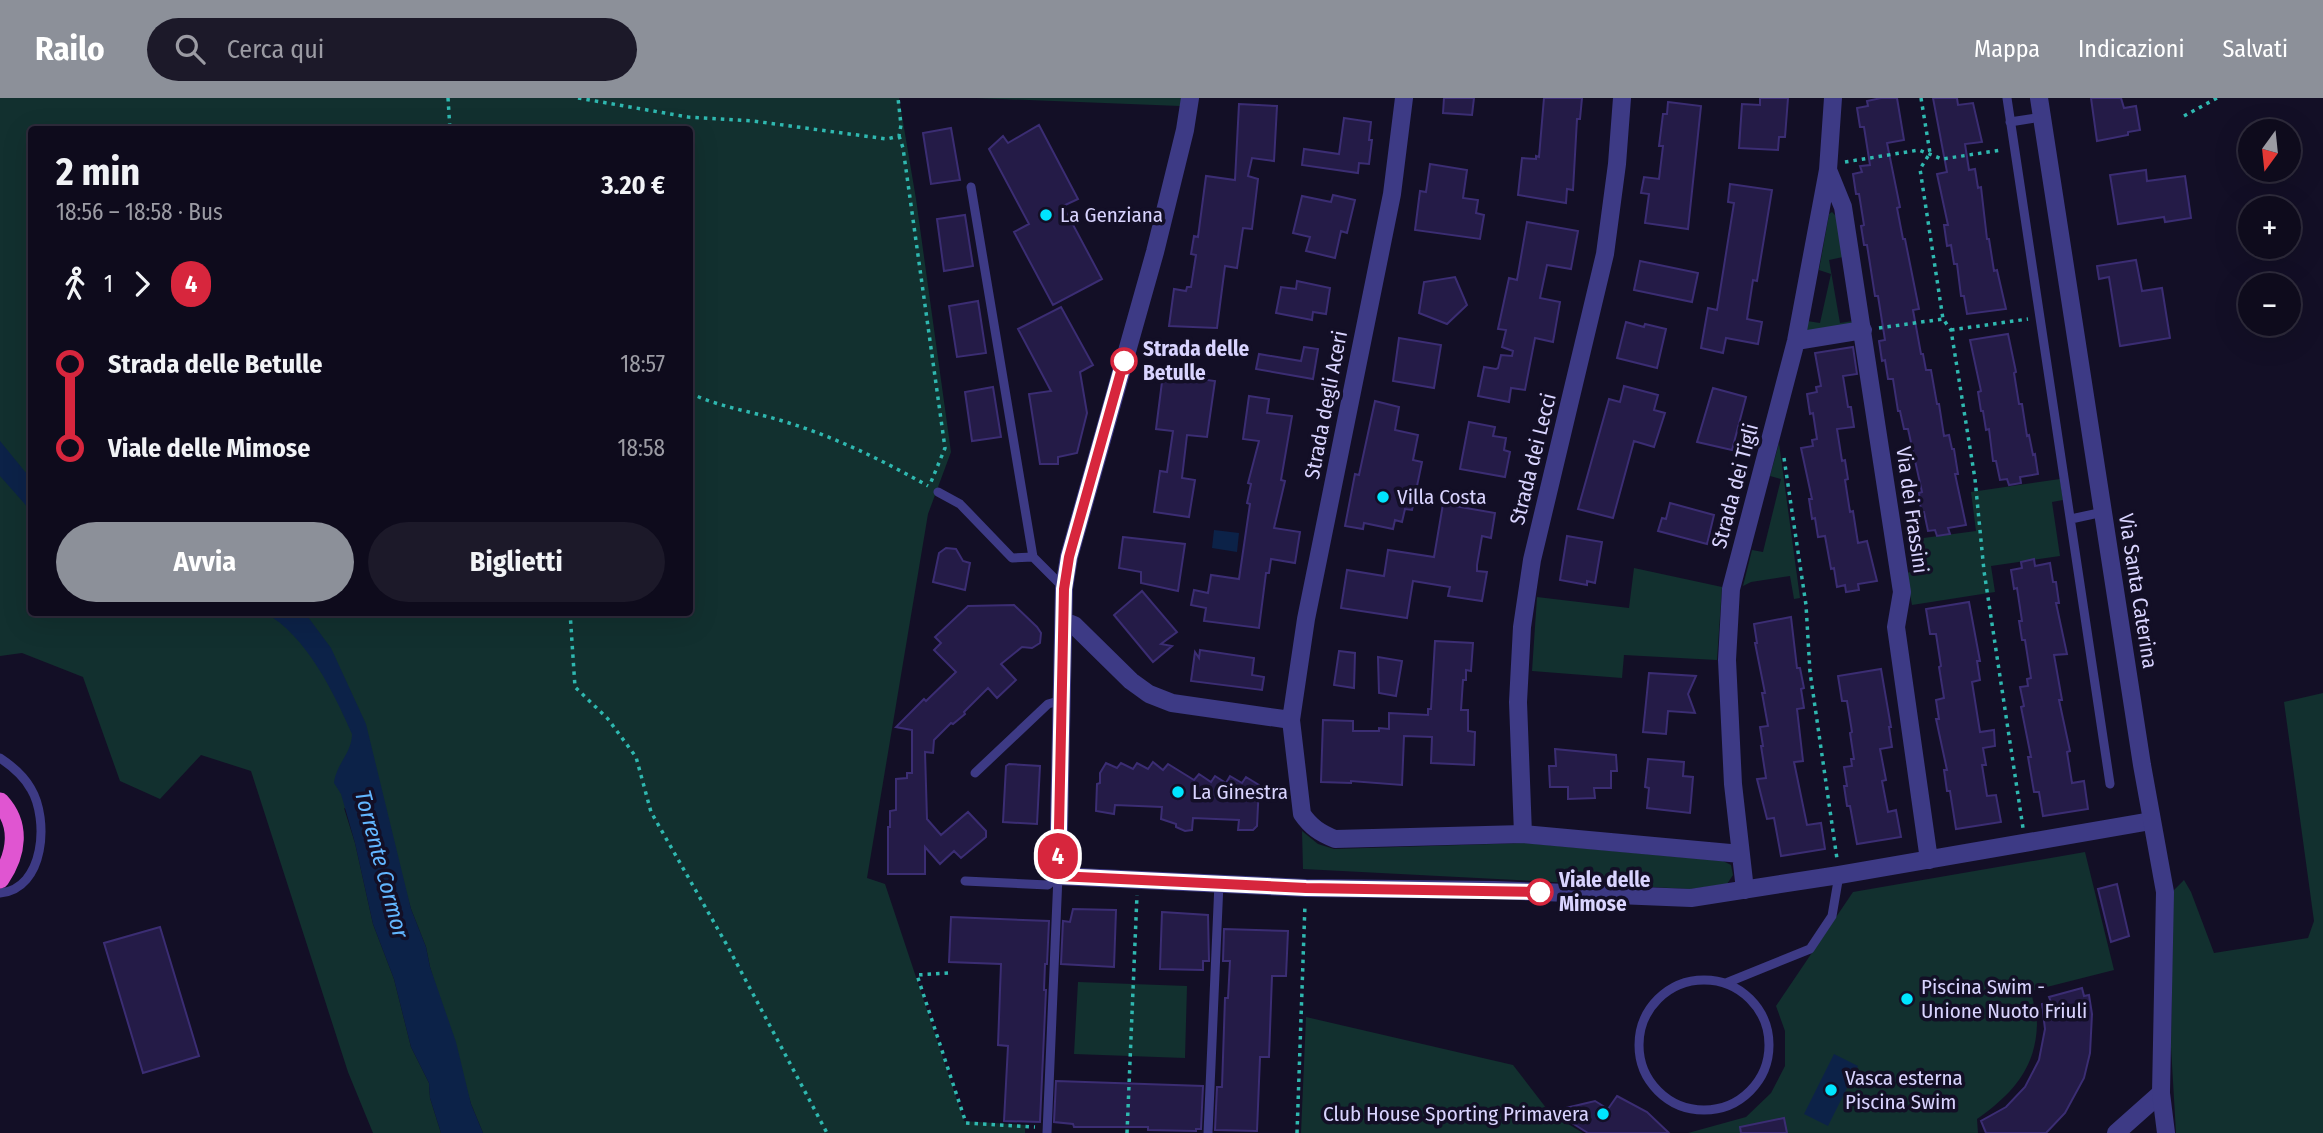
<!DOCTYPE html>
<html lang="it">
<meta charset="utf-8">
<style>
:root{--surface:#0e0b1c;--page:#1c1929;--text:#f1f3f6;--muted:#9b9ba3;--line:#2e2b3b;--accent:#8c9099}
body{margin:0;font-family:"Fira Sans Condensed",sans-serif;background:var(--page);color:var(--text);height:100vh;display:flex;flex-direction:column;font-size:26px;white-space:nowrap}
*{box-sizing:border-box;margin:0}
p{font-size:23px;color:var(--muted)}
.icon{flex:none;width:38px;height:38px;fill:none;stroke:currentColor;stroke-width:2;stroke-linecap:round;stroke-linejoin:round}
.map{position:relative;flex:1;overflow:hidden}
.details{position:absolute;left:28px;top:28px;width:665px;height:490px;display:flex;flex-direction:column;background:var(--surface);border-radius:7px;box-shadow:0 7px 28px #0002,0 0 0 2px var(--line)}
.details>*{flex:none}
.badge{padding:0 14px;border-radius:23px;font-size:24px;line-height:46px}
.needle{width:46px;rotate:195deg}
.fabs{position:absolute;left:2238px;top:21px;display:grid;gap:14px}
.fabs a{display:grid;place-items:center;width:63px;height:63px;border-radius:50%;background:var(--surface);box-shadow:0 7px 28px #0002,0 0 0 2px var(--line);font-size:35px}
.map>.badge{position:absolute;translate:-50% -50%;box-shadow:0 0 0 4px #fff}
.legs{display:flex;align-items:center;gap:10px;height:77px;padding:0 28px;font-size:23px}
.legs p{margin-inline-start:auto}
.head{display:flex;align-items:center;justify-content:space-between;height:119px;padding:0 28px}
h1{font-size:38px;font-weight:700;line-height:52px}
.primary-button{display:flex;gap:14px;margin-top:auto;padding:14px 28px}
.primary-button a{flex:1;height:80px;border-radius:42px;background:var(--accent);color:#fff;font-size:28px;font-weight:700;line-height:80px;text-align:center}
.primary-button a+a{background:var(--page);color:var(--text)}
ul{padding:0 28px;list-style:none}
li{display:flex;align-items:center;gap:24px;height:84px;font-size:26px}
li i{display:grid;place-items:center;width:10px;height:100%;margin:0 9px;background:currentColor}
li i::after{content:'';width:18px;height:18px;margin:-9px;border:5px solid;border-radius:50%;background:var(--surface)}
li p{margin-inline-start:auto}
li:first-child i{background:linear-gradient(#0000 50%,currentColor 0)}
li:last-child i{background:linear-gradient(currentColor 50%,#0000 0)}
header{display:flex;align-items:center;gap:42px;box-sizing:border-box;height:98px;padding:0 35px;background:var(--accent);color:#fff}
header strong{font-size:33px}
nav{display:flex;gap:38px;margin-inline-start:auto;font-size:24px}
.search{width:490px;height:63px;background:var(--page);display:flex;align-items:center;gap:18px;box-sizing:border-box;padding:0 24px;border-radius:38px;color:var(--muted);font-size:26px}
.map>svg:first-child{display:block}
.green{fill:#12302f;fill-rule:evenodd}
.water{fill:#0c2248}
.building{fill:#241b47;stroke:#3b2d73;stroke-width:2}
.lines{fill:none;stroke-linecap:round;stroke-linejoin:round}
.path{stroke:#2fb8b0;stroke-width:3.5;stroke-dasharray:3.5 5;stroke-linecap:butt}
.service{stroke:#3d3a85;stroke-width:9}
.minor{stroke:#3d3a85;stroke-width:18}
.tertiary{stroke:#3d3a85;stroke-width:18}
.trunk{stroke:#e055d1;stroke-width:19}
.line-1-casing{stroke:#fff;stroke-width:16}
.line-1{stroke:#d7263d;stroke-width:10}
.poi-dot{fill:#00e5ff;stroke:#130f26;stroke-width:2.5}
.stop-1-dot{fill:#fff;stroke:#d7263d;stroke-width:3.5}
.labels{text-anchor:middle;dominant-baseline:central;stroke-width:7;stroke-linejoin:round;paint-order:stroke}
.poi-label{font-size:21px;fill:#d9d4ff;stroke:#130f26;text-anchor:start}
.stop-label{font-size:21px;font-weight:bold;fill:#d9d4ff;stroke:#130f26;text-anchor:start}
.street-label{font-size:21px;fill:#d9d4ff;stroke:#130f26}
.water-label{font-size:23px;font-style:italic;fill:#62b6ff;stroke:#130f26}
</style>
<header>
<strong>Railo</strong>
<div class="search"><svg class="icon" aria-label="search" viewBox="0 0 24 24"><circle cx="10" cy="10" r="6"/><path d="M15 15l6 6"/></svg>Cerca qui</div>
<nav><a>Mappa</a><a>Indicazioni</a><a>Salvati</a></nav>
</header>
<div class="map">
<svg width="2323" height="1035" viewBox="0 0 2323 1035">
<rect width="100%" height="100%" fill="#130f26"/>
<path class="green" d="M0,0h899l17,101 35,253 -23,62 -61,364 18,6 79,237 61,4v8h-542l-12,-29 -41,-137 -4,-20 -15,-38 -12,-42 -8,-38 -47,-21 11,35 18,81 21,55 17,68 18,36 1,15 11,35h-68l-25,-61 -97,-301 -50,-16 -41,44 -40,-18 -37,-104 -61,-24 -22,3zM32,32h658v482h-658z
M976,0h206l-2,8z
M1832,114l5,5 6,40 -14,3 11,63 13,-2 2,6 -51,6 3,-12 13,2 11,-49 -12,-4 10,-56z
M1779,345l21,155 -6,1 -4,-23 -39,6 -8,4 9,-36 11,2 18,-73 -11,-3z
M2060,381l3,21 -11,2 8,54 -69,10 4,26 -83,13 -6,-32 15,-3 -5,-31 60,-8 -5,-39z
M1634,470l88,19 -5,73 -93,-5 -2,23 -90,-7 5,-74 92,11z
M2323,595v440h-147l-5,-86 2,-156 11,-11 7,12 23,61 94,-15 6,-17 -30,-219z
M1302,733l16,13 16,5 191,-6 198,18 8,4 2,10 -6,9 -37,5 -387,-20z
M2085,754l29,118 -83,21c2,11 6,23 6,33 -1,45 -26,71 -60,95l1,14h-290l58,-16 25,-24 14,-27v-35l-9,-25 77,-114z
M1078,884l109,4 -2,72 -111,-4z
M1306,919l207,48 37,48 33,20h-282z"/>
<path class="water" d="M0,343l31,38v32l-31,-35z
M1214,432l25,3 -2,19 -25,-4z
M265,515h40l26,35 35,76 45,185 15,38 4,20 26,75 15,62 12,29h-42l-11,-35 -1,-15 -18,-36 -17,-68 -21,-55 -18,-81 -14,-49 -7,-11c2,-19 18,-30 18,-49 -18,-41 -46,-99 -87,-121z
M1834,956l24,12 -30,60 -24,-12z"/>
<path class="building" d="M1444,0h30l-2,17 -29,-2z
M1544,0h38l-2,21h-3l-4,71 -6,-1 -1,14 -48,-8 4,-37 14,1v-3l3,1z
M1760,0h28l-3,39h-6l-1,13 -39,-2 3,-44 18,1z
M1881,0h16l7,42 -17,3 13,64 -3,1 6,31h2l14,70 -6,1 8,44h2l3,16h5l6,34h2l5,32 5,-1 3,14h2l4,25h-3l11,51 -18,3 2,6 -13,2 -2,-6 -7,1 -4,-19h-3l-2,-19 3,-1 -14,-63h-4l-4,-18h-2l-5,-32h-5l-3,-19 -3,1 -3,-20 6,-1 -7,-44h-3l-8,-51h-3l-3,-19 3,-1 -5,-31h-3l-3,-20 9,-2 -2,-6 10,-1 -6,-38h-4l-3,-19 11,-2 -1,-5z
M1933,0h24l1,7 15,-2 9,39 -17,2 4,26 6,-1 3,19 3,-1 6,52h2l5,32 3,-1 9,39 -39,5 -3,-18h-3l-4,-32h-3l-3,-19 -4,1 -3,-21h4l-11,-51 10,-2z
M2091,0h30l3,10 12,-2 4,24 -12,2v3l-31,6z
M1668,4l33,4 -13,123 -43,-6 4,-29 -8,-1 3,-16 15,2 4,-33h-4l4,-32h4z
M1239,6l38,2 -3,55 -22,-3 -4,18 10,3 -6,50 -9,-1 -6,40 -12,-2 -8,62 -48,-2 5,-37 12,2 1,-4h4l5,-32 -5,-1 3,-18 4,1 8,-61 29,4z
M1344,20l27,4 -2,18h3l-3,24 -10,-1 -1,10 -56,-8 2,-16 35,5z
M1039,27l39,74 -15,7 39,73 -49,26 -39,-73 15,-8 -40,-75 14,-13 5,7z
M951,30l9,52 -29,4 -8,-51z
M1430,66l37,6 -4,28 15,2 -2,13 8,2 -4,24 -65,-9 5,-39 6,1z
M2146,72l1,11 38,-5 6,42 -26,4 -1,-5 -46,7 -8,-49z
M1730,86l42,6 -15,91 -4,-1 -6,39 15,3 -4,22 -32,-6 -3,15 -22,-5 7,-40 9,2 17,-107 -6,-1z
M1333,97l22,5 -8,33 -6,-2 -6,27 -29,-7 4,-14 -17,-4 9,-37 29,6z
M965,117l8,51 -29,5 -7,-52z
M1527,124l51,9 -7,38 -24,-4 -7,33 20,4 -7,40 -18,-4 -10,52 -14,-2 -2,14 -31,-6 6,-29 12,2 2,-1 3,-13 11,1 1,-5 -11,-4 4,-17 -8,-1 11,-51 8,2z
M2136,162l6,31 20,-3 8,50 -50,8 -11,-69 -10,2 -2,-13z
M1640,163l58,12 -6,29 -58,-12z
M1455,179l12,28 -20,19 -28,-11 5,-31z
M1297,183l33,7 -4,26 -13,-2 -1,8 -36,-7 5,-26 15,2z
M978,203l8,52 -29,4 -8,-51z
M1061,209l32,58 -13,7 7,41 -10,40 -19,4v7h-18l-11,-70 22,-3 -33,-62z
M1626,224l18,5 1,-3 21,5 -9,39 -40,-10z
M2008,236l8,38 -2,1 5,31h3l5,32 2,-1 4,20 2,-1 3,20 -18,3 1,6 -12,2 -2,-6 -7,1 -4,-19h-3l-4,-32 -3,1 -3,-19h-2l-3,-19 3,-1 -11,-51z
M1399,240l42,7 -7,43 -41,-7z
M1304,249l14,2 -5,30 -57,-10 3,-15 42,7z
M1853,249l4,27 -14,2 5,31h3l3,20 -17,2 5,32 3,-1 3,19 -3,1 5,32 3,-1 5,32 9,-2 10,40 -19,3 1,6 -13,2 -1,-7 -8,2 -3,-19 -3,1 -6,-33 -7,1 -3,-19 -3,1 -3,-20h3l-11,-51 12,-2 -1,-6 5,-1 -4,-26 -3,1 -3,-20 10,-2 -1,-5 5,-1 -6,-33z
M1163,276l52,7 -8,56 -20,-2 -5,43 13,2 -6,37 -35,-5 6,-41 7,1 6,-41 -17,-2z
M1624,288l34,9 -4,15 11,3 -11,34 -20,-6 -21,77 -35,-9 31,-110 11,3z
M993,289l8,50 -29,4 -7,-49z
M1713,290l33,9 -14,53 -35,-8z
M1249,298l20,3 -2,14 25,3 -11,64 4,1 -11,47 26,4 -5,31 -24,-4 -2,14h-3l-7,55 -55,-7 2,-13 -15,-3 3,-15 14,3 3,-18 28,4 11,-75 -3,-1 4,-19 -3,-1 11,-42 -16,-2z
M1375,303l24,6 -4,23 23,5 -5,25 9,2 -10,48 -7,-1 -3,13 -7,-2 -2,9 -29,-6 -1,6 -18,-3 10,-52 4,1z
M1469,324l26,5 -2,9 13,2 -2,12 6,2 -5,25 -45,-8z
M1670,405l44,12 -7,29 -49,-13 4,-13 4,1z
M1443,406l52,9 -4,25 -9,-2 -5,29v6l10,1 -5,29 -34,-5 2,-9 -37,-6 -6,37 -66,-10 6,-38 37,6 4,-26 46,7z
M1567,438l35,6 -7,41 -8,-2v4l-27,-5z
M1123,439l62,7 -7,47 -37,-8v-11l-22,-4z
M946,450l10,1 7,12 7,2 -5,27 -32,-8 6,-29z
M2034,461l1,7 15,-3 3,19h3l3,21h-3l11,51 -13,1 8,45h-3l11,51 -3,1 5,31 12,-2 4,28 -45,7 -4,-24h-5l-6,-35h3l-10,-50 3,-1 -4,-19 8,-1 -1,-7 4,-1 -6,-38h-3l-3,-19h3l-5,-33 -3,1 -3,-19 11,-2 -1,-6z
M1142,493l35,41 -16,12 11,2 -19,16 -39,-47z
M1969,504l11,59h-3l3,19 -8,2 8,50 14,-2 1,16 -12,2 3,17h-4l5,31 9,-1 5,27 -45,7 -6,-38h-3l-3,-21h3l-11,-51h3l-3,-19 8,-2 -5,-31 2,-1 -5,-32h-6l-4,-25z
M1014,507l23,22 4,6 -1,10 -8,5 -10,-1 -21,17 15,16 -19,18 -9,-10 -24,24 1,2 -12,10 -2,-1 -17,17 -1,13 -8,-1 2,67 14,16 27,-23 18,19v6l-25,21 -7,-7 -14,13 -15,-17v27h-37v-47h2v-16l6,-1v-31l11,-1v-5h5v-43l-16,-3 28,-28 2,2 30,-29 -22,-22 7,-7 -6,-6 33,-31z
M1791,519l6,51h3l4,20 -3,1 3,19 -7,1 6,52 -9,1 13,63 14,-2 4,26 -44,7 -7,-38 -7,1 -10,-40 9,-1 -5,-32h2l-3,-19 8,-1 -6,-33h3l-10,-50h2l-3,-19z
M1435,543l38,2 -2,28 -5,-1v10h-3l-2,30h7v21l7,1 -1,33 -43,-2 1,-26 -28,-1 -2,49 -51,-4v2l-30,-1 2,-62 30,1v10h26v-3l10,1v-16l39,2v-6h3z
M1200,552l54,8 -2,17 12,2 -2,13 -71,-9 4,-29 4,6z
M1339,553l16,2 -1,35 -20,-3z
M1378,559l24,4 -6,35 -17,-3z
M1881,571l10,58h-2l3,20 -12,2 6,31 -4,1 6,31 8,-2 5,27 -44,7 -7,-38h-3l-3,-20h3l-3,-19 8,-1 -1,-7h3l-4,-26 2,-1 -5,-31h-5l-4,-25z
M1649,575l47,3 -8,18 7,19 -27,-2 -2,23 -23,-2z
M1555,651l61,6 1,16h-6v17h-17l1,10 -27,1v-12h-18l-1,-21h7z
M1648,661l36,3 -1,14 10,1 -3,36 -43,-5 2,-20 -4,-1z
M1153,664l10,8 5,-6 26,16 5,-6 12,8 4,-6 11,7 4,-7 12,7 4,-6 13,8 -2,41 -4,4h-15l1,-10 -46,-2 -1,12 -7,1 -9,-4v-3l-15,-5 1,-12 -47,-2 -1,9 -18,-3 1,-27 3,-1v-10l6,-10 11,5 4,-5 12,6 4,-6 11,6z
M1009,666l31,2 -3,58 -34,-2 3,-56z
M2117,786l12,52 -18,6 -13,-53z
M1073,811l43,1 -2,57 -53,-3 2,-43 7,1z
M1162,814l46,3 1,46h-6v9l-43,-1z
M951,819l98,4 -2,43h-2l-1,26h2l-6,132 -36,-1 4,-75 -10,-1 3,-81 -52,-2z
M160,829l39,129 -56,17 -39,-130z
M1224,831l64,2 -2,45h-14l-3,81h-9l-3,74 -42,-1 2,-43h5l3,-89h3l2,-37h-7z
M2082,890l2,8 5,-1 3,19 -2,39 -6,25 -19,35 -19,20h-60l-5,-12 25,-14 19,-20 14,-27 6,-31 -3,-25 9,-2 -2,-5z
M1056,983l147,5 -2,43h-5v2l-48,-1v-3h-74l-1,-3 -19,-2z
M1617,998l30,16 22,21h-81l-35,-22 42,-10 13,8z
M1784,1020l3,15h-46l-1,-6z"/>
<g class="lines">
<path class="path" d="M448,0l2,32
M578,0l110,19 65,4 134,18 12,-3 2,-11 -3,-27
M1921,0l9,55 -10,16 23,150 8,11 24,149 9,92 39,257
M2184,18l33,-18
M899,38l4,12 42,300 -14,34
M1845,64l74,-12 23,9 60,-9
M1879,230l64,-9
M1951,232l77,-11
M690,295c31,15 66,19 99,30 48,15 95,38 139,63
M1784,360l22,147 4,67 27,187
M570,514l5,75 33,32 28,38 15,55 77,135 99,186
M948,875l-31,2 49,148 69,4
M1127,1035l10,-238
M1297,1035l8,-229"/>
<path class="service" d="M2007,0l103,686
M2010,24l32,-5
M971,89l62,370 30,30
M938,394l22,12 52,54 21,-1
M2071,421l32,-7
M0,660c12,8 24,18 31,31 18,30 14,100 -31,104
M975,675l73,-69 14,-4
M965,783l83,4 10,-9
M1639 947a65 65 0 1 1 130 0a65 65 0 1 1-130 0Z
M1726,885l84,-34 22,-33 7,-41
M1047,1035l11,-257
M1208,1035l11,-250"/>
<path class="minor" d="M1190,0l-5,32 -30,122 -86,305 -5,31 -6,288 248,12 188,2 197,8 148,-23 312,-54
M1404,0l-12,96 -86,425 -15,101 11,94c9,13 18,19 33,25l188,-5 218,20
M1828,72l15,37 59,385 -6,35 33,233
M1796,243l67,-11
M1064,523l10,4 57,56 18,13 23,9 119,17
M1523,736l-5,-132 4,-75 10,-67 73,-306 12,-90 5,-66
M1745,792l-12,-106 -6,-124 4,-71 65,-248 32,-171 5,-72
M2116,1035l45,-40"/>
<path class="tertiary" d="M2039,0l103,667 23,127 -4,201 5,40"/>
<path class="trunk" d="M0,704c21,23 17,52 0,77"/>
</g>
<g class="lines">
<g class="line-1-casing">
<path id="line-1" d="M1124,263l-55,196 -5,32 -6,287 248,12 234,4"/>
</g>
<use href="#line-1" class="line-1"/>
</g>
<g class="poi-dot">
<circle cx="1046" cy="117" r="7"/>
<circle cx="1383" cy="399" r="7"/>
<circle cx="1178" cy="694" r="7"/>
<circle cx="1907" cy="901" r="7"/>
<circle cx="1831" cy="992" r="7"/>
<circle cx="1603" cy="1016" r="7"/>
</g>
<g class="stop-1-dot">
<circle cx="1124" cy="263" r="12"/>
<circle cx="1540" cy="794" r="12"/>
</g>
<g class="labels">
<g class="poi-label">
<text x="1060" y="117">La Genziana</text>
<text x="1397" y="399">Villa Costa</text>
<text x="1192" y="694">La Ginestra</text>
<text x="1921" y="889">Piscina Swim -<tspan x="1921" dy="24">Unione Nuoto Friuli</tspan></text>
<text x="1845" y="980">Vasca esterna<tspan x="1845" dy="24">Piscina Swim</tspan></text>
<text x="1589" y="1016" text-anchor="end">Club House Sporting Primavera</text>
</g>
<g class="stop-label">
<text x="1143" y="251">Strada delle<tspan x="1143" dy="24">Betulle</tspan></text>
<text x="1559" y="782">Viale delle<tspan x="1559" dy="24">Mimose</tspan></text>
</g>
<g class="street-label">
<text transform="translate(1326 307) rotate(-79)">Strada degli Aceri</text>
<text transform="translate(1533 361) rotate(-76)">Strada dei Lecci</text>
<text transform="translate(1735 388) rotate(-75)">Strada dei Tigli</text>
<text transform="translate(1912 412) rotate(82)">Via dei Frassini</text>
<text transform="translate(2138 493) rotate(81)">Via Santa Caterina</text>
</g>
<g class="water-label">
<text transform="translate(382 766) rotate(75)">Torrente Cormor</text>
</g>
</g>
</svg>
<div class="fabs">
<a><svg class="needle" viewBox="-14 -14 28 28"><path d="M0-13l5 13h-10z" fill="#e53935"/><path d="M0 13l5-13h-10z" fill="#9b9ba3"/></svg></a>
<a>+</a>
<a>−</a>
</div>
<b class="badge" style="left:1058px;top:758px;background:#d7263d;color:#fff">4</b>
<section class="details">
<div class="head"><div><h1>2 min</h1><p>18:56 – 18:58 · Bus</p></div><b>3.20 €</b></div>
<div class="legs"><svg class="icon" aria-label="walk" viewBox="0 0 24 24"><circle cx="13" cy="4" r="2"/><path d="M13 8l-2 6 4 7M11 14l-3 7M7 12l3-4h3l4 4"/></svg>1<svg class="icon" aria-label="forward" viewBox="0 0 24 24"><path d="M9 5l7 7-7 7"/></svg><b class="badge" style="background:#d7263d;color:#fff">4</b></div>
<ul>
<li><i style="color:#d7263d"></i><b>Strada delle Betulle</b><p>18:57</p></li>
<li><i style="color:#d7263d"></i><b>Viale delle Mimose</b><p>18:58</p></li>
</ul>
<div class="primary-button"><a>Avvia</a><a>Biglietti</a></div>
</section>
</div>
